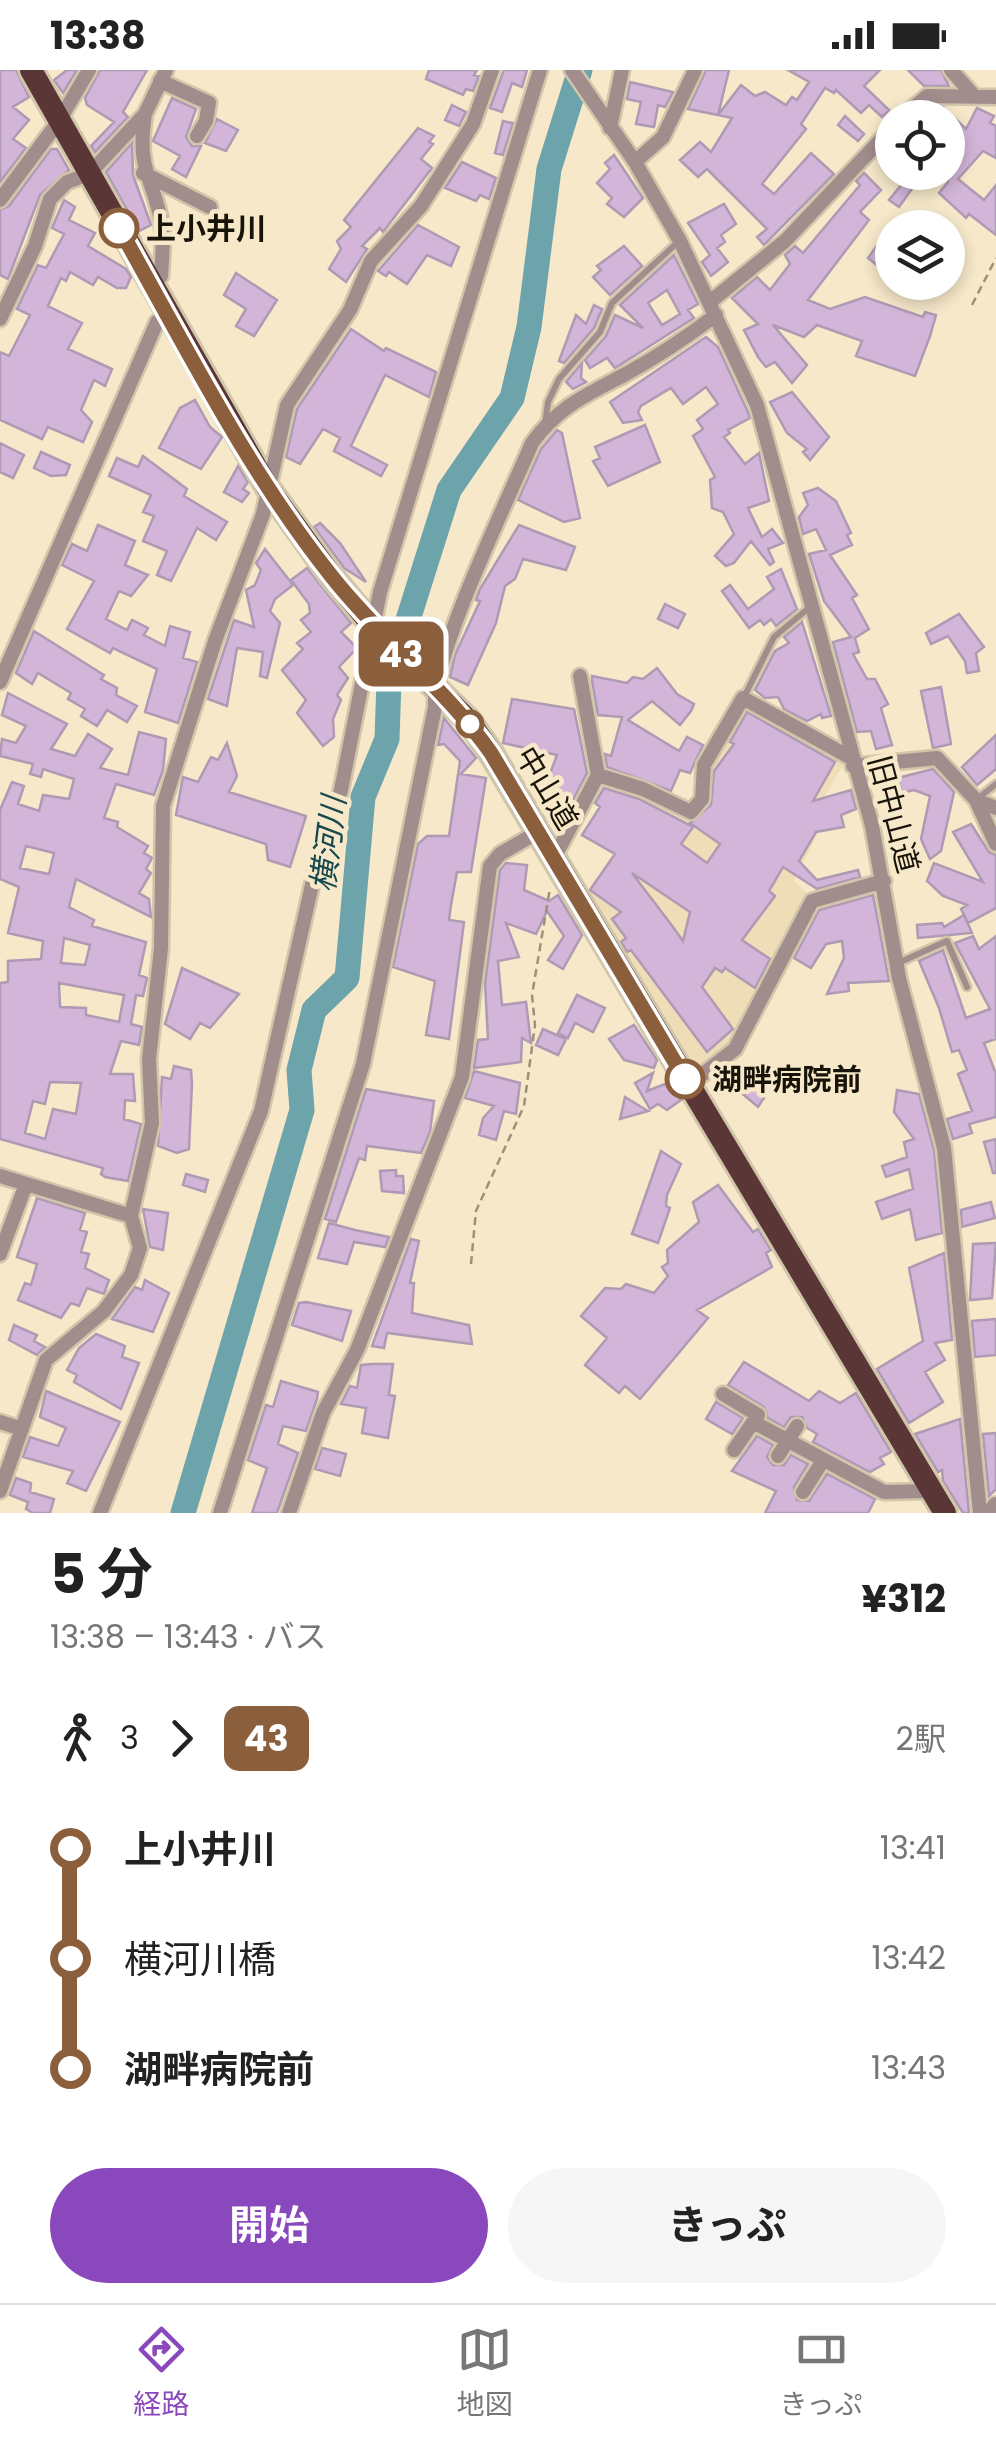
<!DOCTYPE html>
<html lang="ja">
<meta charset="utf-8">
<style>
:root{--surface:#fff;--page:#f6f6f6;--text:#222;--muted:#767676;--line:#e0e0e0;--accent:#8a48bd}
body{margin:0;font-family:Poppins,"Noto Sans JP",sans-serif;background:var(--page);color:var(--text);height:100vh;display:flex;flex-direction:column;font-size:38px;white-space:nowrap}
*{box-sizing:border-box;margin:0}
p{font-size:32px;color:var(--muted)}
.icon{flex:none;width:55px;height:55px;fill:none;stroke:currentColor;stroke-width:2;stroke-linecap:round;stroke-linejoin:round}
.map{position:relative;height:1443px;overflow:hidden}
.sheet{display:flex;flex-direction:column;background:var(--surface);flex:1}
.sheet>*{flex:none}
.badge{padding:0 20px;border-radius:15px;font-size:35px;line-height:65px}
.tools{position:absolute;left:875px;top:30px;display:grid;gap:20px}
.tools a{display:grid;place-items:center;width:90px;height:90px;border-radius:50%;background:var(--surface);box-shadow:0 5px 15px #0003;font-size:50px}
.map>.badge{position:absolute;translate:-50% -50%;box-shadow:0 0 0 5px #fff}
.legs{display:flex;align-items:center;gap:15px;height:110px;padding:0 50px;font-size:32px}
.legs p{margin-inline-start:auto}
.headline{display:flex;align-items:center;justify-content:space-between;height:170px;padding:0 50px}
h1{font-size:55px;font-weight:700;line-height:75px}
.action{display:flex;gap:20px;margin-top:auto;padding:20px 50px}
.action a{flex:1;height:115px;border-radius:60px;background:var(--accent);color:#fff;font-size:40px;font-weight:700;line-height:115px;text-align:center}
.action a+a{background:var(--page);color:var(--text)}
ul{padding:0 50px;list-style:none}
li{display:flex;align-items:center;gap:35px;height:110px;font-size:38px}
li i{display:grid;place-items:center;width:15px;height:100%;margin:0 12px;background:currentColor}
li i::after{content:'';width:25px;height:25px;margin:-12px;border:8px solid;border-radius:50%;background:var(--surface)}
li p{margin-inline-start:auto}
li:first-child i{background:linear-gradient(#0000 50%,currentColor 0)}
li:last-child i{background:linear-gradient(currentColor 50%,#0000 0)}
.status{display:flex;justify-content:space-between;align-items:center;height:70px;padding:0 50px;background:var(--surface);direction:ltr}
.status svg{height:28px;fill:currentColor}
.dock{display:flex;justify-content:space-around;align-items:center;height:140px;border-top:2px solid var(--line);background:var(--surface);font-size:28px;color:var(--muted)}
.dock a{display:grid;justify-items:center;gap:5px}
.dock .selected{color:var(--accent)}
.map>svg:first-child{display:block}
.built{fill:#eeddb7}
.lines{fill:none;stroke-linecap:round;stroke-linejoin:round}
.river{stroke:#6da3ab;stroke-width:25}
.building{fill:#d2b5d8;stroke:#af9ab3;stroke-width:2.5;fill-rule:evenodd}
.service-casing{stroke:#d2c6aa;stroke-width:11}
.minor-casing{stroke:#d2c6aa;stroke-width:19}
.tertiary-casing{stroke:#d2c6aa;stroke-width:22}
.trunk-casing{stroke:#d2c6aa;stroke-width:28}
.path{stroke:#9c927b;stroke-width:2.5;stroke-dasharray:8 5;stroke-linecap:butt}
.service{stroke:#a28d8d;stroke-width:6}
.minor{stroke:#a28d8d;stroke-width:14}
.tertiary{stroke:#a28d8d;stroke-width:18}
.trunk{stroke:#5a3636;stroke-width:22}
.line-1-casing{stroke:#fff;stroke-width:22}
.line-1{stroke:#8b5e3c;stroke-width:15}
.stop-1-dot{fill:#fff;stroke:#8b5e3c;stroke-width:5}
.labels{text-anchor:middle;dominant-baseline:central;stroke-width:9;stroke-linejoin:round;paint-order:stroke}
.stop-label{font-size:30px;font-weight:bold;fill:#181409;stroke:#f6e8c9;text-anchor:start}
.street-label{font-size:30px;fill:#181409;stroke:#f6e8c9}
.water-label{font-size:32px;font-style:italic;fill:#17484e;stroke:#f6e8c9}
</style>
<div class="status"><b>13:38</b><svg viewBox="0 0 49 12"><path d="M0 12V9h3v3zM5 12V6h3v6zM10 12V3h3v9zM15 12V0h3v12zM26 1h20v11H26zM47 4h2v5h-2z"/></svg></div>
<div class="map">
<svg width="996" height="1443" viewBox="0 0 996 1443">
<rect width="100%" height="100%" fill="#f6e8c9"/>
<path class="built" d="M743,633l103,57 -28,48 7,11 -31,62 15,14 -76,143 -39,33 -109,-177 68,-95 37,18z"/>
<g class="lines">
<path class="river" d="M183,1443l119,-403 -3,-40 15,-60 33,-32 16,-181 24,-58 2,-59 60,-190 63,-92 17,-71 20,-158 31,-99"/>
</g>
<path class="building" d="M0,0h16l13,27 -16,10 16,13 -16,19 13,9 -26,34z
M67,0h10l-14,23 -9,-13z
M100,0h47l-24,42 5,5 -33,35 -4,-6 23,-24 -27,-17 -2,-7z
M429,0h48l-3,5 5,1 -6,15 -7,-2 -3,6 -37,-16z
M504,0h23l-5,17 -10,-4 -10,29 -12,-4z
M706,0h23l-11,45 -30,-6z
M788,0h92l-16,16 25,24 -7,7 -13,-12 -8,8 -25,-23 -2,3 -9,-5 -24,36 5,5 -44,55 12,10 37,-41 23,21 -70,71 -7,-8 10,-8 -60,-60 -9,8 -18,-17 20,-18 11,10 21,-34 -14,-3 23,-30 14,11 10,-4 21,13 6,-8 5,3 12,-18z
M908,0h33l8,16h-25z
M630,12l43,10 -8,15 -7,-2 -4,22 -18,-3 5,-22 -14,-3z
M172,28l24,11 -10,28 6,9h9l-15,31 -14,-8 8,-13 -27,-15z
M452,35l14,7 -7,14 -14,-6z
M931,37h12l23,22 11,-21 17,8 -4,7 6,3v32l-13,-7 -25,28 26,21 12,-15v50l-27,-21 -3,4 -27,-25 9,-11v-64h-11l-9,-9z
M845,46l19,18 -6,7 -20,-16z
M217,49l21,11 -12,21 -21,-8z
M503,51l10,2 -10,32 -8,-2z
M418,58l16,8 -5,6 4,2 -12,15 11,9 -49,64 -3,-4 -18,18 5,3 -21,33 -17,-13 12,-20 -4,-8 14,-14 -7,-7z
M132,73l1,32 18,50 -12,6 -33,-59z
M51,79h6l12,21 -29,25 -32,84 -8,-4v-65l9,-4z
M614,85l29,43 -19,19 -17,-13 5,-6 -15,-15 13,-14 -5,-6z
M462,92l34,16 -7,21 -9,-4 -4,6 -31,-13z
M898,102h26l-25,35 -10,-7 17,-21z
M864,103l17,17 -21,22 9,8 -61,80 22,9 35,-12 58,20 2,-5 11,3 -6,21 -15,40 -59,-20 6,-15 -45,-16 -13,12 -31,-12 34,40 -15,18 -17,-21 -9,5 -8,-10 -14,-27 14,-6 -26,-26 25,-21 13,13 20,-26 -5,-9 10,-9 8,7 57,-68 -4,-4z
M64,130l11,7 -6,13 26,13 -7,13 38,23 5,8 -5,11h-9l-19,-11 -5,8 -23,-13 -4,9 -5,-3 -13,28 34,17 -14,26 44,20 -7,17 -11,-6 -13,30 11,12 -9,20 -35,-15 -6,12 -42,-19v-68l9,4 21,-41 -13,-6 21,-44 8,3 18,-34 -12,-6z
M724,134l12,20 -15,11 4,7 -8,6 11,14 -17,14 -9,-14 8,-7 -22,-32z
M418,155l41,22 -8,19 -24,-11 -20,29 -18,-12 -3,4 -8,-5z
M878,174l11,8 -11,14 -10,-8z
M624,176l18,20 -32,29 -17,-18 8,-7 -4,-4z
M674,185l24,49 -10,6 6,8 -79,50 -8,-10 -17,10 -5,-8 21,-24 9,-21 28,13 -23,-23zM667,220l13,24 -18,11 -14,-22z
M236,203l41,27 -23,36 -18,-10 10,-17 -22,-14z
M594,235l8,4 -8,19 -30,35 -5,-2 17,-46 10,9z
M351,259l33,22 2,-3 50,24 -7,25 -44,-22 -34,71 36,19 -6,11 -47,-25 6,-13 -17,-9 -23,35 -14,-7 11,-48z
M706,267l12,10 29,63 3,8 -22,12 2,3 -6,4 21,27 14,-11 10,48 -21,7 14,29 10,-8 11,14 -15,6 6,13 -4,3 -19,-24 -17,22 -8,3 -11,-10 19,-22 -11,-22 -11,-4 -2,-28 5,-3 -22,-41 10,-7 -6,-9 21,-16 -12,-17 -23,17 -12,-16 -30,18 -3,6 4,8 -19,3 -13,-21z
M582,293l-1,15 5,4 -13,7 -7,-7z
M792,322l37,45 -19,23 -7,-8 4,-3 -20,-16 -17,-31z
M195,330l15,27 12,10 -21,32 -42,-21 21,-40z
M645,355l15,37 -52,24 -15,-25 7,-3 -5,-11z
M557,360l5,3 18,85 -16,4 -46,-22 23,-51z
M0,373l24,12 -11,23 -13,-6z
M41,382l29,13 -4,10 -15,1 -17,-8z
M143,386l44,33 -3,7 43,26 -11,18 -19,-12 -26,53 -14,-6 10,-24 -24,-10 11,-25 -11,-4 8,-17 -42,-19 8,-18 21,9z
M238,396l10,16 -5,7 6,4 -7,9 -18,-10z
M818,418l18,13 15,32 -4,2 5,10 -22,10 27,40 -5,3 17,31 -14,9 4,14 -6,2 14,25h8l13,25 -7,4 11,37 -16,4 -5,-18 -14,1 -24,-90 18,-5 -27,-36 -15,-47 17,-4 -10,-21 -13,5 -4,-17 9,-12 -5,-12z
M320,453l20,20 26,39 -22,-14 -30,-41z
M98,455l37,16 -10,24 23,10 -17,21 -12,-5 -13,28 21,11 5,-10 16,8 -4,7 21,11 5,-20 20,6 -7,26 14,4 -19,61 -33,-11 12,-43 -44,-21 -3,5 -43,-24 27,-48 -32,-16 10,-21 15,7z
M519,455l56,22 -9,23 -43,-11 -8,20 -10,7 -9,37 -28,62 -18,-8 5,-22 25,-54 -4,-1 4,-11z
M265,479l28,36 -18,14 -5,12 10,12 -13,55 -7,-2 3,-24 -26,-4 -10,58 -19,-7 26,-79 20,7 -8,-37 9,-5 6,-15 -5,-7z
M307,498l44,55 -10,9 16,16 -18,19 9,11 -11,17 4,5 -8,19 1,18 -11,9 -26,-33 9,-13 -24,-30 21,-21 -6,-6 14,-11 -10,-12 9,-7 -1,-9 -18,-24z
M781,499l16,40 -21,17 -5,-7 -7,6 -4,-5 -11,8 -27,-37 8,-6 18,24 26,-20 -7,-12z
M665,534l20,10 -7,14 -20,-9z
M959,544l25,33 -8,6 3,18 -12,2 -2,-12 -17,-25 -17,8 -5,-11z
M802,552l29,94 -9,2 -1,-4 -14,7 -23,-12 -6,-12 -13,1 -10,-8 20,-39 14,-8 -5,-6z
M34,561l70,44 -3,4 16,9 -1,7 21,11 -10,16 -20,-12 -10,16 -16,-10 4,-7 -17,-10 3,-6 -33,-20 -6,11 -16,-11z
M657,598l20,26 17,10 -3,7 -11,14 -28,-24 -24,19 51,31 8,-14 16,8 -13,28 -10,-3 -9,21 -64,-24 -2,-13 6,2 11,-39 -24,-2 -6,-34v-5l35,7 6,-6 10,2z
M941,617l10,57 -18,4 -12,-57z
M8,623l59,31 -16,25 24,7 13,-22 24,15 -12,19 28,7 11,-43 27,7 -3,31 -9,25 -38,-11 -12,34 14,4 -1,5 31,19 -4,7 8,5 -6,11 5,4 -12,20 10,6 2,18 -75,-38 -7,28 25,13 -2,6 54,16 -7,33 8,3 -4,18 -7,-1 -5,29 11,3 -3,18 -18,-4 -11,33h23l2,27 -10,-1 -1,19 17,5 -13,57 -23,-4 -4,-3 2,-6 -103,-29v-156l8,-1v-21l33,-2 2,-18 -35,-8 11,-46 -19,-8v-69l12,-28 12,4 -6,18 21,7 4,-16 26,4 5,-20 -31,-10 -2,8 -11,-3 3,-10 -33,-8 2,-17 14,4 10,-17 -24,-11zM26,776l28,7 -5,21 -29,-6zM64,868l26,7 -5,20 -24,-2zM59,913l65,12 -5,27 -33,-7v-7l-26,-1zM50,1012l31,1 -5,31 -23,-5 -8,30 -20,-6 8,-32 12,3z
M512,629l62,10 13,64 -23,44 -25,-14 18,-48 -54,-12z
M747,642l88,50 -22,39 38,-11 5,19 -15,6 3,12 -28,5 -17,29 18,19 41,-10 2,7 -43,12 -34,-22 -14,24 6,5 -33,44 28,19 -15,29 -30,-20 -3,4 -7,-4 -13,19 31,42 -26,23 -76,-102 -4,2 -6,-10 5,-4 -14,-19 9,-7 -31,-22 25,-36 -33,-19 18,-28 -5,-4 9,-15 35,11 54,28 -12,17 26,19 13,-19 -30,-21 21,-18 3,-34 20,-27 -4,-2zM632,803l58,39 -7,29 -13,-18z
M444,648l32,40 -15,16 25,4 -15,94h-14l-6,33 -2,15 15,2 -15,117 -23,-4 9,-54 -42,-14 25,-123 9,-8h22l11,-75 -16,-17 -6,1z
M996,665v34l-19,16 -15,-18z
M227,673l10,33 -8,16 77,24 -16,51 -22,-7 -2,-16 -90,-29 7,-38 15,5 13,-25 7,3z
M933,699l21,23 -13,59 -11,8 -9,-20 9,-43 -16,-6 -12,3 -4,-15z
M971,754l18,28 7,3v53l-28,15 -7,-14 6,-4 -24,-9 -16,-15 7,-18 49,19 -30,-50z
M506,793l21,2 -3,25 25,11 9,-6 24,40 -19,34 -15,-9 16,-24 -17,-25 -11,23 -30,-11 13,34 -21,4 4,44 24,-3 5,41 -9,-5 -1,24 -47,6 4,-28 10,-1 -3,-56 15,-113z
M873,825l16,86 -41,2 1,8 -22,3 17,-36 -2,-17 -16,3 -15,24 -17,-10 25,-48z
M964,845l8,18 -54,5 -1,-13 25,-2 2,4z
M973,866l6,13 17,-13v103l-12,4 12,31v43l-27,7 3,9 -19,6 -6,-20 25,-8 -14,-37 9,-4 -8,-20 -7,2 -13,-44 -20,-47 24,-11 23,68 24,-9 -35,-66z
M182,898l57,26 -29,34 -10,-5 -10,16 -25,-15z
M577,925l28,13 -12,24 -18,-9 -7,15 -10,-5z
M634,955l23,35 -3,8 -30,-8 -15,-21z
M543,959l23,10 -8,16 -22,-10z
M174,996l17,4 1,13 -3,66 -12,4 -19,-7 4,-69 9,2z
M747,997l24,20 -13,20 -26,-22z
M474,1001l46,12 -4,31 -12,-3 -8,29 -17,-5 4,-17 11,-12 -29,-8z
M653,1003l-6,18 23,-9 11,18 -14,10 -9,-6 -8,5 -15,-26z
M366,1019l68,12 -4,31 -9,21 -54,-7 -2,14 -6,-2 -23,64 -11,-3z
M897,1020l22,4 15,56 8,83 -26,7 -6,-31 -28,10 -6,-17 37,-13 -4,-20 -23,8 -4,-11 25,-9 -3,-15 10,-3 -20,-27z
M625,1027l23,14 -28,8z
M996,1069v34h-3l-9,-31z
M661,1081l20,13 -14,31 -1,11 4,2 -12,35 -26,-9z
M396,1100v6h7l1,17 -22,-2 -2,-20z
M186,1104l22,6 -3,12 -22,-7z
M718,1115l35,47 5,-3 13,21 -5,3 6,14 -75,43 11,8 -68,81 -15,-13 -6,7 -34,-28 22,-27 -26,-22 24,-28 16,1 5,-5 28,9 14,-17 -6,-9 6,-4 -1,-13 32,-28 -6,-20z
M37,1128l48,15 -5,17 7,2 -6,20 8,2 -4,14 24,12 -5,14 -17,-6 -8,18 -8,-3 -10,15 -43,-18 7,-17 6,2 6,-21 -20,-7z
M991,1132l4,16 -33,9 -1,-17z
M143,1139l25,4 -5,37 -13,-3z
M329,1153l26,7 34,7 -4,10 -31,-5 -7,22 -29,-6z
M411,1169l8,2 -9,42h4l-2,30 57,12 3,19 -85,-11 -3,15 -12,-2z
M996,1173l-4,55 -22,2 3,-56z
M944,1183l8,87 -17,3 10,17 -20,12 18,30 -34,21 -32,-54 46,-28 -14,-73z
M145,1210l24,13 -16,39 -41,-13 23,-32 7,3z
M306,1232l45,9 -9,30 -50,-16 7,-22z
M996,1249v36l-21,2 -3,-36z
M14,1255l23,10 -3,6 11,6 -8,8 -28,-15z
M96,1264l29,12 -3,11 17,6 -18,46 -47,-27 3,-7 -10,-5 12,-22z
M744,1292l65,39 10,-10 21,12 16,-10 35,59 -11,6 4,6 -14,8 -57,-30 4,-8 -10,-6 -5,-11h-11l-7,10 -16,-9 -4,-11 -36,-22z
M372,1294h21l-4,31 6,1 -7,42 -26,-5 4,-25 -25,-4 9,-18 7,2 4,-23z
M281,1311l37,11 -1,7 -11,32 -23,-5 -5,18 20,9 -21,60h-25l15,-45 -19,-8 18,-55 7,2z
M46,1321l74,31 -34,69 -19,-8 6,-12 -50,-14 7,-20 28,9 8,-18 -26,-11z
M716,1332l27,16 -11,16 -26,-15z
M960,1349l9,94h-6l-20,-32 -1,-11 -4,2 -23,-38z
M996,1363v56l-7,7 -6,-62z
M757,1366l16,9 -6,12 6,8h11l7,-10 17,9 -14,23 3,13 12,1 18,-27 48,25 -7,14h-103l11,-22 -44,-20z
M322,1378l24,6 -6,22 -25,-7z
M16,1408l15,5 -1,9 24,7 -4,14h-17l-7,-4 2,-7 -18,-7z"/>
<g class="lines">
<g class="service-casing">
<path id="service" d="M545,355l3,-23 11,-23 41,-47 12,-29 66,-61
M744,627l30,-60 36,-30
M977,729l19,-15
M898,893l49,-22 20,46"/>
</g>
<g class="minor-casing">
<path id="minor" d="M572,0l63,92 45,79 77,164 115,421 27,152 45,170 36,365
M951,0l23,26
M160,11l49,22 -3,18 -9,15
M145,44c-9,58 9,64 17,112 2,16 0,34 -1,50l-11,7
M902,48l25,-22 69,1
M610,58l12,-58
M635,92l28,-25 32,-67
M143,103l67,34
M0,130l59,-79 30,-51
M710,232l75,-61 107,-113
M0,249l35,-73 15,-47 17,-17 22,-8 56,-60 21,-44
M580,606l18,99
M0,612l157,-360 10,-7
M853,696l84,-8 39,42 20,8
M976,730l20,44
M554,788l44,-83 45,14 48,23 11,-13 2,-34 39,-67 108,60
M689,1015l46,-36 77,-148 72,-20
M0,1106l131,40
M0,1184l26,-70
M723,1324l35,21 -24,35
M0,1352l22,7
M753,1352l131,70 47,-1
M778,1386l19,-30
M0,1421l46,-131 58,-49 27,-36 9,-27 -9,-32 21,-93 -3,-64 12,-111 2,-142 52,-165 48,-127 24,-109 63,-95 21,-49 50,-55 52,-82 19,-54
M803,1422l19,-30
M100,1443l161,-402 53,-235 27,-86 39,-198 160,-522
M220,1443l143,-449 72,-357c-4,-50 74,-209 97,-264 26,-36 54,-48 92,-68 33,-18 63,-38 92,-60
M289,1443l34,-100 34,-63 105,-273 28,-211 10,-12 38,-22"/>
</g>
<g class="tertiary-casing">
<path id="tertiary" d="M992,1443l4,-7"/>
</g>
<g class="trunk-casing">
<path id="trunk" d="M31,0l237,418 64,89 40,48 97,96 22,32 454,760"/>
</g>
<path class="path" d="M972,235l24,-47
M471,1194l5,-53 48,-105 11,-81 -3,-30 18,-107"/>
<use href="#service" class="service"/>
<use href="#minor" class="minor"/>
<use href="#tertiary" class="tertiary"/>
<use href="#trunk" class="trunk"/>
</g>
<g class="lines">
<g class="line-1-casing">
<path id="line-1" d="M119,158c67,119 129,244 214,350 49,62 113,111 158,175l194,326"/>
</g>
<use href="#line-1" class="line-1"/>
</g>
<g class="stop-1-dot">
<circle cx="119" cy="158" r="18"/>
<circle cx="470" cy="654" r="12"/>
<circle cx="685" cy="1009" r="18"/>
</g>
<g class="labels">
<g class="stop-label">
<text x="146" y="158">上小井川</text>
<text x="712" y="1009">湖畔病院前</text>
</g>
<g class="street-label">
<text transform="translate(547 718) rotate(59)">中山道</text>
<text transform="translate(894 744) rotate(75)">旧中山道</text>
</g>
<g class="water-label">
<text transform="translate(328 774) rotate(-83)">横河川</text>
</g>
</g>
</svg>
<div class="tools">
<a><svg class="icon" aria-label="locate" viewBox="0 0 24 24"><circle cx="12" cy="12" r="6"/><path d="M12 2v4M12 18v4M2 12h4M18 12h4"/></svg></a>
<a><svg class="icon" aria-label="layers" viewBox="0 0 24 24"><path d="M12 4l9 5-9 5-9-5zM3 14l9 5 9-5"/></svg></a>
</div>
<b class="badge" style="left:401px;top:584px;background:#8b5e3c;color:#fff">43</b>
</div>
<section class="sheet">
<div class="headline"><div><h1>5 分</h1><p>13:38 – 13:43 · バス</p></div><b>¥312</b></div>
<div class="legs"><svg class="icon" aria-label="walk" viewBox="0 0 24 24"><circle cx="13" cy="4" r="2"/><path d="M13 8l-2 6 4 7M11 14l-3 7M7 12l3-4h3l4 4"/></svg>3<svg class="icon" aria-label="forward" viewBox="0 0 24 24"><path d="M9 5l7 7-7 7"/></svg><b class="badge" style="background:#8b5e3c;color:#fff">43</b><p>2駅</p></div>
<ul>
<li><i style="color:#8b5e3c"></i><b>上小井川</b><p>13:41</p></li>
<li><i style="color:#8b5e3c"></i><span>横河川橋</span><p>13:42</p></li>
<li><i style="color:#8b5e3c"></i><b>湖畔病院前</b><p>13:43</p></li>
</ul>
<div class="action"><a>開始</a><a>きっぷ</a></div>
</section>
<nav class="dock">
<a class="selected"><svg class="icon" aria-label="directions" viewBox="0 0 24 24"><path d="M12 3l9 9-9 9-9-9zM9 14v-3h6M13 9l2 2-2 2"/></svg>経路</a>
<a><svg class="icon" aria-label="map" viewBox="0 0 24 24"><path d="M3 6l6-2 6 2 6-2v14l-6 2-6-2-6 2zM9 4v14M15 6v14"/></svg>地図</a>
<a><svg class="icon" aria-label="tickets" viewBox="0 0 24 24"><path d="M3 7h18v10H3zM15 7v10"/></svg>きっぷ</a>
</nav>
